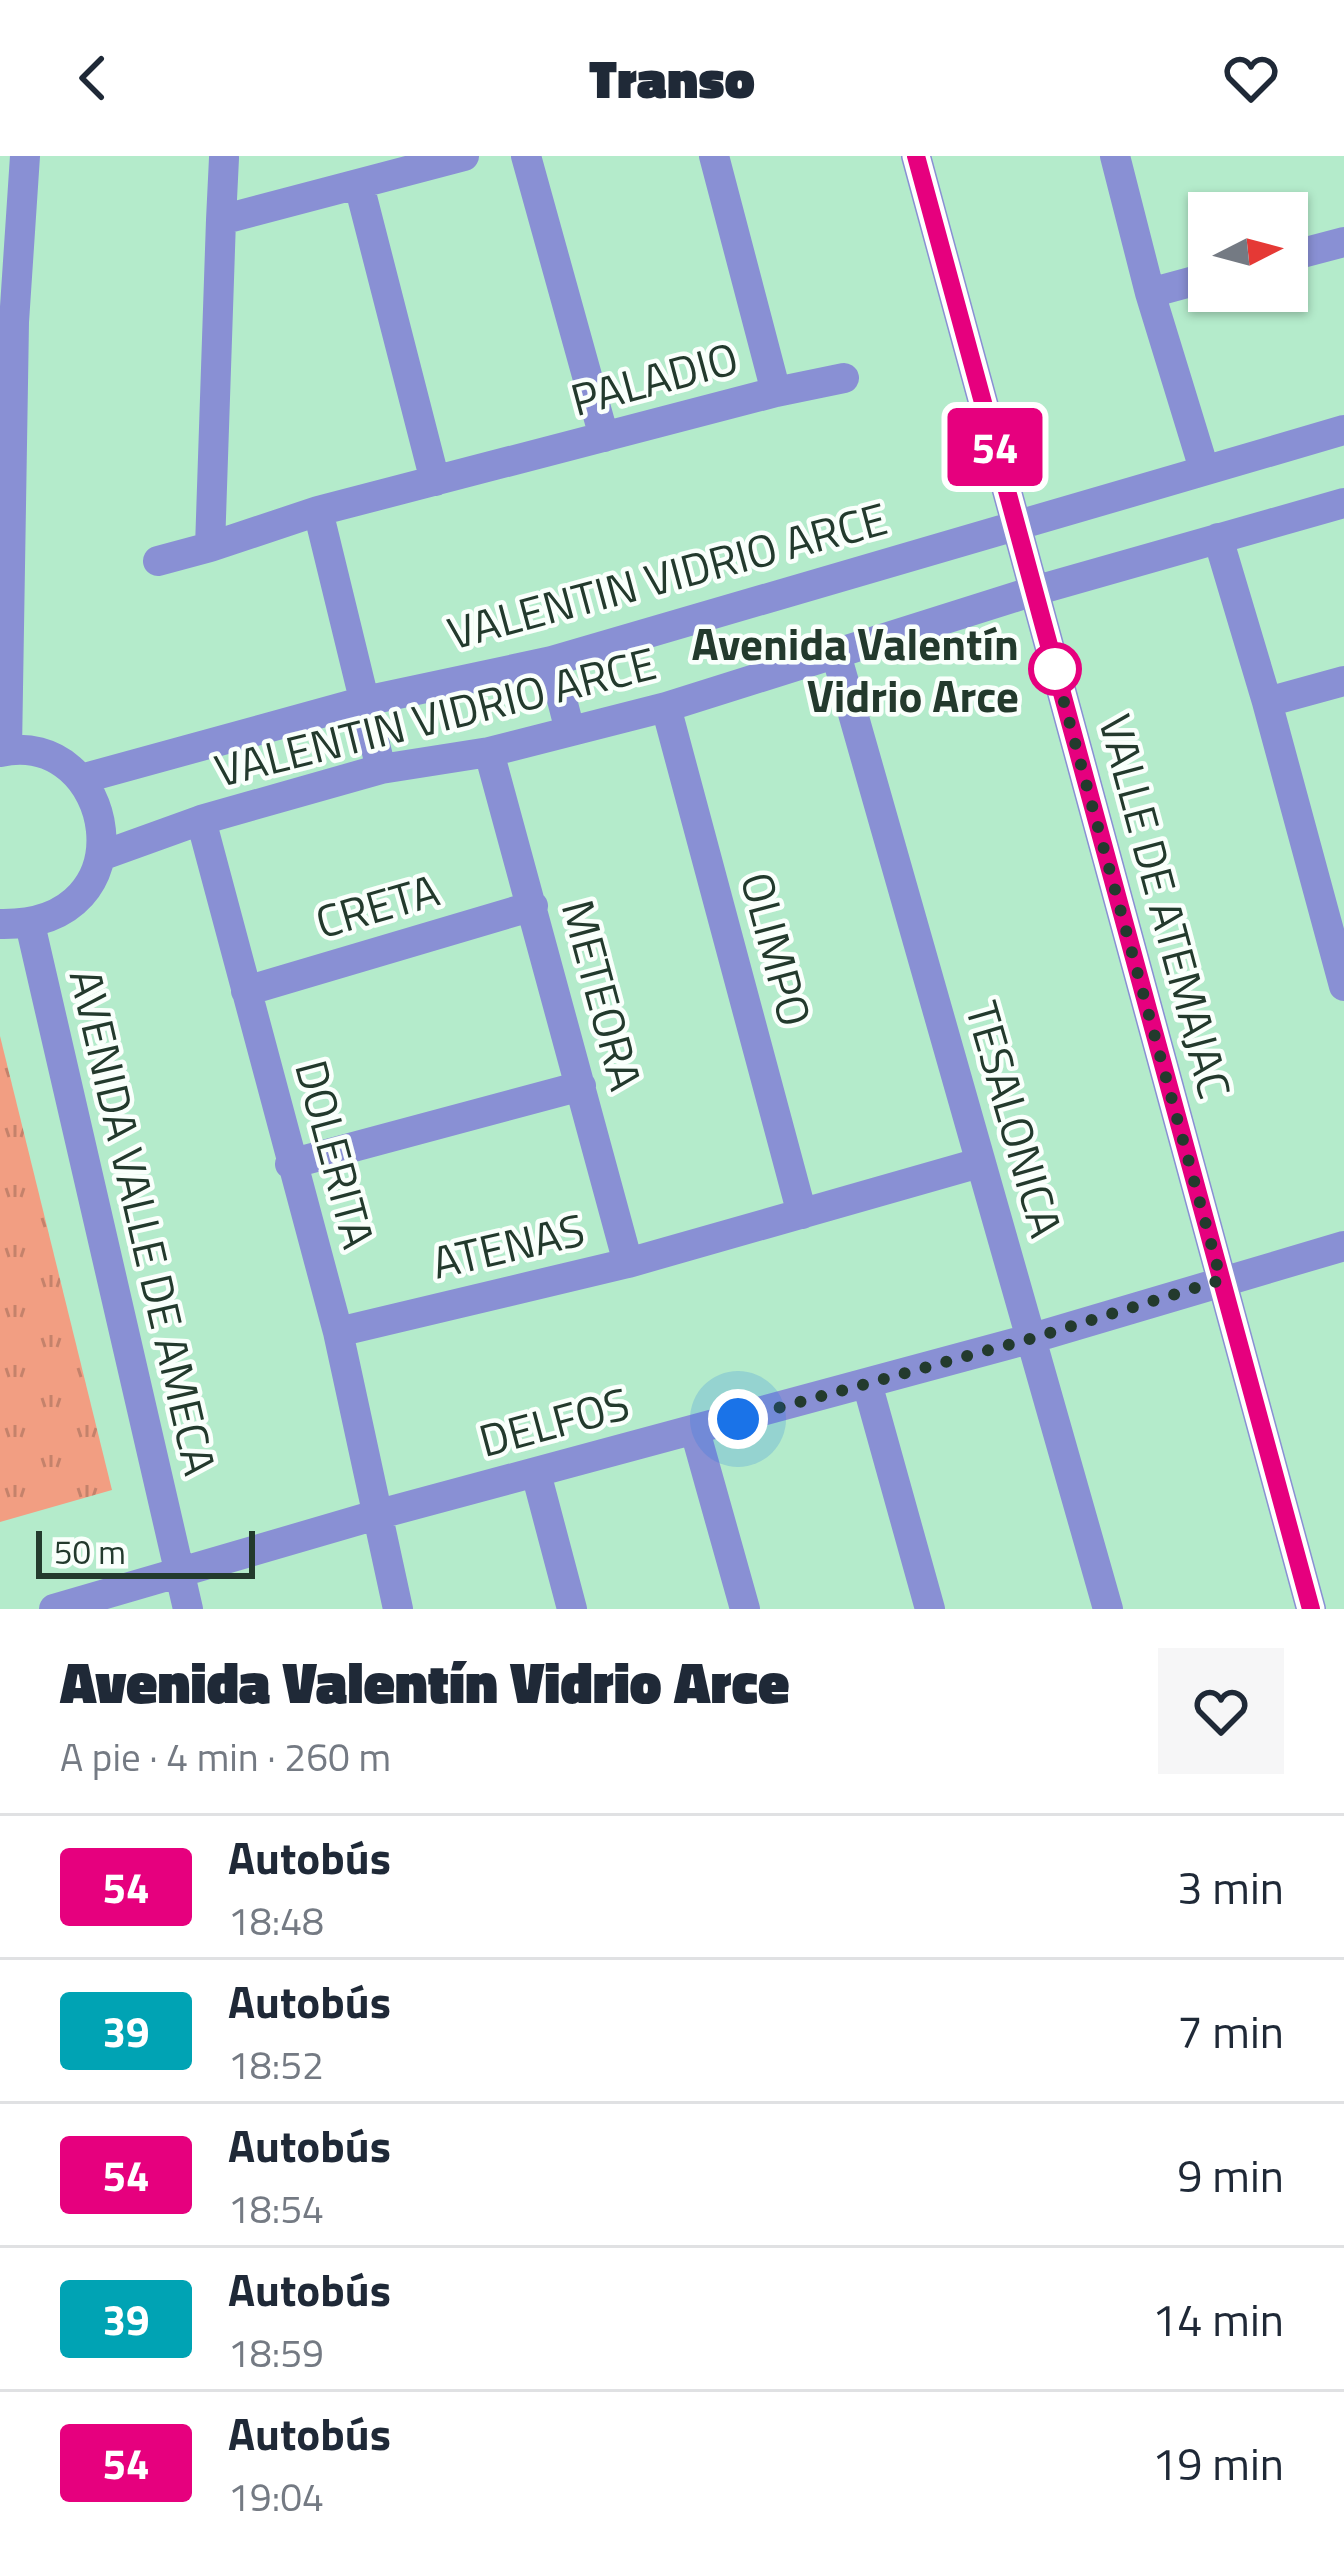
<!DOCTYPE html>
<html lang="es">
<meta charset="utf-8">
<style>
:root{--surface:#fff;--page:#f6f6f7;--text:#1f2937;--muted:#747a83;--line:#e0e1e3}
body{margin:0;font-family:"Titillium Web",sans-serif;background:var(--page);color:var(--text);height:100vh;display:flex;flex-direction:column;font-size:45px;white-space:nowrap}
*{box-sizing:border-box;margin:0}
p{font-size:39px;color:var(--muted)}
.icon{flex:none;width:66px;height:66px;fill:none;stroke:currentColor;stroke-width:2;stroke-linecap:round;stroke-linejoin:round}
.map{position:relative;height:1453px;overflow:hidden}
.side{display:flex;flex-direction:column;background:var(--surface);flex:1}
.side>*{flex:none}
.badge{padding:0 24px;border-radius:9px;font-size:42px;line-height:78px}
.needle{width:78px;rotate:84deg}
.buttons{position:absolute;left:1188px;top:36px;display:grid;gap:24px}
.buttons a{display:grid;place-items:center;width:120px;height:120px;border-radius:0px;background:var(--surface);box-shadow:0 3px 9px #0004;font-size:60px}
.scale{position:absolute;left:36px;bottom:30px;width:219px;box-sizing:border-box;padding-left:12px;border:6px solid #233a2d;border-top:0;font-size:33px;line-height:42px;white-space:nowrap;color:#233a2d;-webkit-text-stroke:9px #f9fffb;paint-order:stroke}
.you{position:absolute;width:60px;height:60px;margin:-30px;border:9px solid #fff;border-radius:50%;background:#1a73e8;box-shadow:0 0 0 18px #1a73e833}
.map>.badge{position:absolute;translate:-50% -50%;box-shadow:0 0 0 6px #fff}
.round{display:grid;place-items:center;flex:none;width:126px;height:126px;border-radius:0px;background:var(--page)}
.head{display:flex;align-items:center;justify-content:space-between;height:204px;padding:0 60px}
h1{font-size:57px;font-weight:800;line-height:90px}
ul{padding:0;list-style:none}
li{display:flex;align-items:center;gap:36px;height:144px;padding:0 60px;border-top:3px solid var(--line)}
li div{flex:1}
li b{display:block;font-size:45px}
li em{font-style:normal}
li .badge{min-width:132px;font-weight:700;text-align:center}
header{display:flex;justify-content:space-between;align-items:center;height:156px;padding:0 60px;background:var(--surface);font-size:54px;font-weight:800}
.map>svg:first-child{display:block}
.grass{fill:url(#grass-tufts)}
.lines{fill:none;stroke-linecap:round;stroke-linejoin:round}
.minor{stroke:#8990d4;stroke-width:30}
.line-casing{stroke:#fff;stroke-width:27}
.line{stroke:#e6007e;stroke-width:18}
.walk{stroke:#233a2d;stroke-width:12;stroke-dasharray:0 21.6}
.stop-dot{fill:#fff;stroke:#e6007e;stroke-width:6}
.labels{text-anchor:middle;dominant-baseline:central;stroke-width:9;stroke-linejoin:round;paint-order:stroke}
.street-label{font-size:45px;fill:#233a2d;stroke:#f9fffb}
.stop-label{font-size:45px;font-weight:bold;fill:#233a2d;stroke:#f9fffb;text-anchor:end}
</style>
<header><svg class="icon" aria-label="back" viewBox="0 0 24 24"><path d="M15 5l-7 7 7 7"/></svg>Transo<svg class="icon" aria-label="heart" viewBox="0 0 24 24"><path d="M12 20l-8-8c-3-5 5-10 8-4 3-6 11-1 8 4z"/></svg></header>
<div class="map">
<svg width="1344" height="1453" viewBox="0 0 1344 1453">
<defs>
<pattern id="grass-tufts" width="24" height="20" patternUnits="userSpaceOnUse" patternTransform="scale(3)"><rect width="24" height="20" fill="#f29e82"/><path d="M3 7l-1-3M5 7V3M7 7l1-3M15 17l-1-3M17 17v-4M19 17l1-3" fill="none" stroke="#c4826b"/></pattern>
</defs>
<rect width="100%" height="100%" fill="#b4ebcb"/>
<path class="grass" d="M0,880l112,454 -112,32z"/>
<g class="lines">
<path class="minor" d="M464,0l-243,64 -11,327 108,-36 458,-119 -62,-236
M526,0l78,281
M916,0l395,1453
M1115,0l35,137 54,176
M359,29l76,296
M221,64l3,-62
M1287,101l57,-15
M1150,137l59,-16
M776,236l68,-14
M318,355l63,258
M1218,382l49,164 77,284
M158,405l52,-14
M836,498l272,955
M552,505l18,70
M1267,546l77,-21
M666,551l136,507
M7,594l7,-428 11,-166
M0,596c115,-25 154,175 0,172
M489,596l139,511
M81,623l284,-78 187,-40 792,-231
M201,664l137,512 60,277
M101,700l100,-36 180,-51 108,-17 177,-45 368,-116 310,-88
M30,768l158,685
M246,835l287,-85
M290,1008l291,-78
M338,1176l290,-69 351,-100
M867,1227l63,226
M695,1275l50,178
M536,1317l36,136
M54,1453l322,-94 657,-177 311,-92"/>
</g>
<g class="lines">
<g class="line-casing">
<path id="line" d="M916,0l395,1453"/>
</g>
<use href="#line" class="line"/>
<path class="walk" d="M738,1263l295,-81 188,-58 -166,-611"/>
</g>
<circle class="stop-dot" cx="1055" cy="513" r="24"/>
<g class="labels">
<g class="street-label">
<text transform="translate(654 222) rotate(-15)">PALADIO</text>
<text transform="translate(667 419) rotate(-15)">VALENTIN VIDRIO ARCE</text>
<text transform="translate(435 560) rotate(-14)">VALENTIN VIDRIO ARCE</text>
<text transform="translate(377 749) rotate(-16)">CRETA</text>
<text transform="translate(1166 750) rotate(75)">VALLE DE ATEMAJAC</text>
<text transform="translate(777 793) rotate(75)">OLIMPO</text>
<text transform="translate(603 839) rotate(75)">METEORA</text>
<text transform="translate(1015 963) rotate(74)">TESALONICA</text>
<text transform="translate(336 998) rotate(75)">DOLERITA</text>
<text transform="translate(144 1066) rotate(77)">AVENIDA VALLE DE AMECA</text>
<text transform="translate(508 1089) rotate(-13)">ATENAS</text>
<text transform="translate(554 1265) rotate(-15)">DELFOS</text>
</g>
<g class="stop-label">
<text x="1019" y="487">Avenida Valentín<tspan x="1019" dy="52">Vidrio Arce</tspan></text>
</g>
</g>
</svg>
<div class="buttons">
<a><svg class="needle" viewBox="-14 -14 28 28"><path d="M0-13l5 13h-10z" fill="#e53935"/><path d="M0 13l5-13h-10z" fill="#747a83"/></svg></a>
</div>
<div class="scale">50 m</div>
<div class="you" style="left:738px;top:1263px"></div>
<b class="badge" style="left:995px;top:291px;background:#e6007e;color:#fff">54</b>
</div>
<section class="side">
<div class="head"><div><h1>Avenida Valentín Vidrio Arce</h1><p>A pie · 4 min · 260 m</p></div><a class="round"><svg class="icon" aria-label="heart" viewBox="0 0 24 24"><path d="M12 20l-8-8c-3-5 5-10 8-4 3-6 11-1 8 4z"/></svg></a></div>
<ul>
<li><span class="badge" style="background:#e6007e;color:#fff">54</span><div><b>Autobús</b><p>18:48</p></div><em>3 min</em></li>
<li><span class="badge" style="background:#00a3b4;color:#fff">39</span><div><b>Autobús</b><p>18:52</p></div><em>7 min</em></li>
<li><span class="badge" style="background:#e6007e;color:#fff">54</span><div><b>Autobús</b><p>18:54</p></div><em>9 min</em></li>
<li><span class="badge" style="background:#00a3b4;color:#fff">39</span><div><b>Autobús</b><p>18:59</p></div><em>14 min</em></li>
<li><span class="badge" style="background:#e6007e;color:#fff">54</span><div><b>Autobús</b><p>19:04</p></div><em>19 min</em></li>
</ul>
</section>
